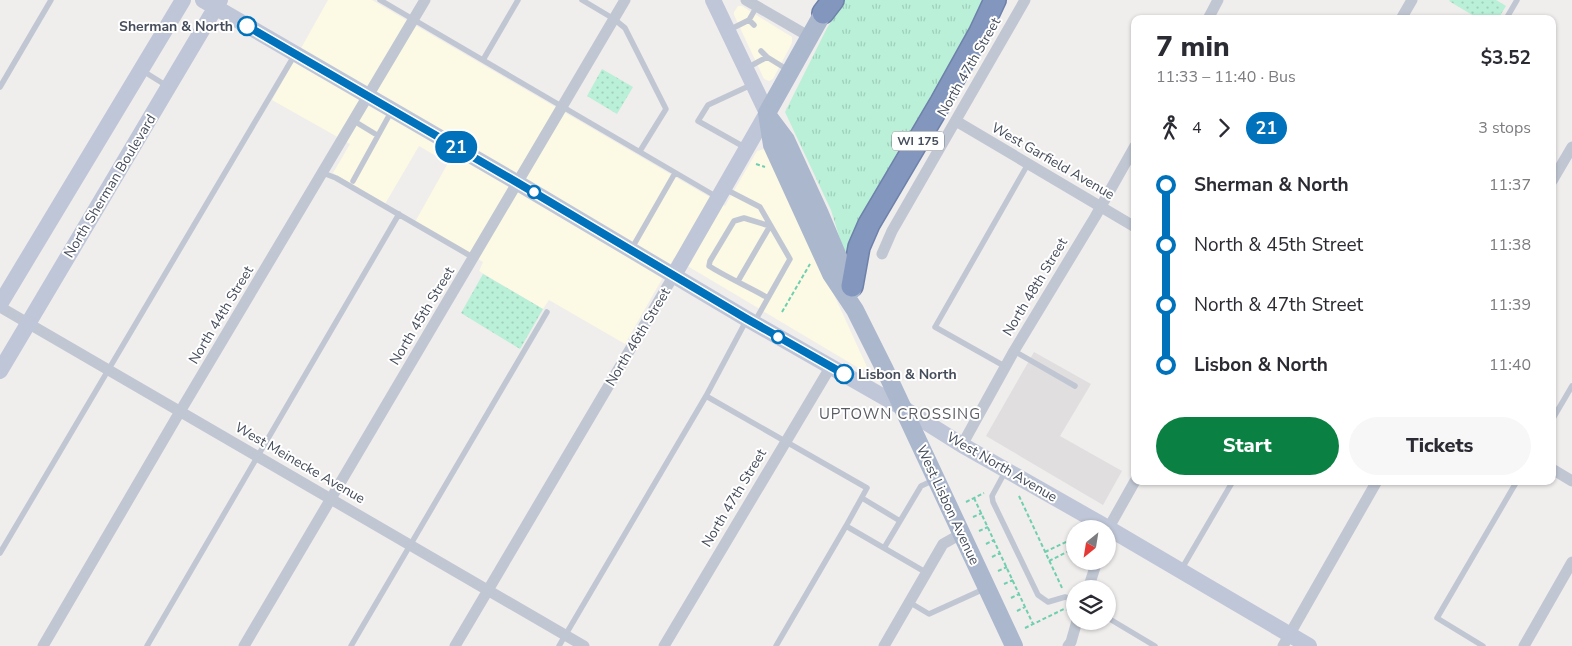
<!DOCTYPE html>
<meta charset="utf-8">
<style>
:root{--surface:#fff;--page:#f7f7f7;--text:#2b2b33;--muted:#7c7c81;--accent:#0b8043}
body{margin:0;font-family:"Nunito Sans",sans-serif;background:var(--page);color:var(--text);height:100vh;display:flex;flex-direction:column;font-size:19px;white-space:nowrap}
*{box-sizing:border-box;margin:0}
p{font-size:16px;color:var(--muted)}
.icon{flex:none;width:28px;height:28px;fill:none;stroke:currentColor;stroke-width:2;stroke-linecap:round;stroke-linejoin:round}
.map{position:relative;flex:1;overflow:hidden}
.drawer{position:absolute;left:1131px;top:15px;width:425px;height:470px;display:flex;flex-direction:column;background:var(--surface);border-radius:10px;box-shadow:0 1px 4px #0004}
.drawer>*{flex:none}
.badge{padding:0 10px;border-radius:16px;font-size:18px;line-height:32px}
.needle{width:32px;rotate:210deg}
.controls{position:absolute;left:1066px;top:520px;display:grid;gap:10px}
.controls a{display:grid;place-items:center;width:50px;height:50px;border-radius:50%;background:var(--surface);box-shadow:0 1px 4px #0004;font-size:25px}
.map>.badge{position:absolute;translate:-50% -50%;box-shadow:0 0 0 2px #fff}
.legs{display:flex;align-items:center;gap:8px;height:55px;padding:0 25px;font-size:16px}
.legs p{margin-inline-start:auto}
.overview{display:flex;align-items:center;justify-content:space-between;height:85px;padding:0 25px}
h1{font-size:28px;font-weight:800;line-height:38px}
.button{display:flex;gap:10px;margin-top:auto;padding:10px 25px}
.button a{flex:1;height:58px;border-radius:30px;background:var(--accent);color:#fff;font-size:20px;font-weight:800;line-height:58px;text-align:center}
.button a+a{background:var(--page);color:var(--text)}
ul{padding:0 25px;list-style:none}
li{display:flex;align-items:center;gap:18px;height:60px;font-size:19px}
li i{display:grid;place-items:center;width:8px;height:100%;margin:0 6px;background:currentColor}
li i::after{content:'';width:12px;height:12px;margin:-6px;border:4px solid;border-radius:50%;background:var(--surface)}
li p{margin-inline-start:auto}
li:first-child i{background:linear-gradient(#0000 50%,currentColor 0)}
li:last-child i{background:linear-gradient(currentColor 50%,#0000 0)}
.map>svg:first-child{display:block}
.commercial{fill:#fcf9e4}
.education{fill:#e1dedf}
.grass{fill:url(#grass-tufts)}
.garden{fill:url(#garden-dots)}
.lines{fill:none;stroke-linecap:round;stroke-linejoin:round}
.highway-casing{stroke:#6e81aa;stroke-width:24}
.path{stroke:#70cfaf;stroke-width:2;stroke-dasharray:4 2.5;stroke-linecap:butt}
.lane{stroke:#c0c7d3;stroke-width:5.5}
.street{stroke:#c0c7d3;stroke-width:11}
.secondary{stroke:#bfc6d7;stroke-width:16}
.primary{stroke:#abb7cd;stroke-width:18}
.highway{stroke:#8396be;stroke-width:21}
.line-1-casing{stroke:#fff;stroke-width:11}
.line-1{stroke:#0072bc;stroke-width:8}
.stop-1-dot{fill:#fff;stroke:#0072bc;stroke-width:2.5}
.labels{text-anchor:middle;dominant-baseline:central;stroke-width:4;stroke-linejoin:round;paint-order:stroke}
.shield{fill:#fff;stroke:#7d828c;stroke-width:1}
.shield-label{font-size:12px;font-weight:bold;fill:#454d5b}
.stop-label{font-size:14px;font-weight:bold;fill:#454d5b;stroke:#fff;text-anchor:end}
.street-label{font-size:14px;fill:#454d5b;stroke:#fff}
.neighbourhood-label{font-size:15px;letter-spacing:1px;fill:#595c62;stroke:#fff}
</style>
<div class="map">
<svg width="1572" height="646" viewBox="0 0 1572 646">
<defs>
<pattern id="grass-tufts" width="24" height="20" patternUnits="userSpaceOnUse" patternTransform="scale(1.25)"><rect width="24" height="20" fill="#b9f0d7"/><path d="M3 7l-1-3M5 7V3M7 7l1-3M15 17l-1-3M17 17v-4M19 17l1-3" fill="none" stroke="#a0cfbb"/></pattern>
<pattern id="garden-dots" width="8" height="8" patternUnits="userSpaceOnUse" patternTransform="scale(1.25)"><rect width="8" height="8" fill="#b9f0d7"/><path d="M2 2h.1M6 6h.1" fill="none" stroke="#a0cfbb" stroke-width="1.8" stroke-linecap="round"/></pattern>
</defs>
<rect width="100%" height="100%" fill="#f0eded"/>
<path class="commercial" d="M328,0h44l353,206 32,-55 10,-3 100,219 -5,3 -188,-112 -49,86 -76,-44 -6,9 -64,-38 4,-9 -68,-40 33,-59 -29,-17 -34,58 -52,-31 17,-29 -78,-44z
M738,6h4l50,31v6l-19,36 -4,2 -5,-2 -30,-64v-3z"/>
<path class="education" d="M1034,352l57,32 -31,52 62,35 -19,34 -117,-69z"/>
<path class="grass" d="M845,0h139l-134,263 -7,-14 -12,-39 -46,-98 42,-84z"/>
<path class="garden" d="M1450,0h46l10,6 -8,13h-19l-30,-18z
M602,69l31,18 -16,27 -30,-18z
M483,274l60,35 -23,40 -59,-36z"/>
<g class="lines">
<g class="highway-casing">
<path id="highway" d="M823,13l10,-13
M852,286l7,-39 10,-23 72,-122 39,-70 15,-32"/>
</g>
<path class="path" d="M756,164l9,3
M782,312l28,-48
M1019,496l44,94
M974,498l59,126
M966,502l18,-9
M973,517l9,-4
M979,531l9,-4
M986,544l8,-4
M1045,552l25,-12 5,1
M992,557l8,-4
M1049,561l26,-13
M998,571l9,-4
M1004,584l9,-4
M1011,598l8,-4
M1017,611l8,-4
M1025,628l39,-19 5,1"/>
<path class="lane" d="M380,0l337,197
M582,0l32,19 11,9 41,81 -26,42
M1506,19l11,-19
M749,20l5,5
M729,30l20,-10 8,-14
M761,51l6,6 21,13
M483,60l35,-60
M747,68l20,-11
M143,71l24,15
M0,87l51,-87
M354,121l23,14
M746,148l-48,-27 10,-16 43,-20
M323,173l13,5 138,80
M353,181l38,-69
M725,189l35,18 30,52 -35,62
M632,248l43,-75
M738,281l32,-55 -26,-8 -10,3 -24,40 -1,5c19,12 40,21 59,32
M1014,351l61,35
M1006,367l-71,-40 93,-163
M706,396l161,92 -21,38 81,47
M1552,420l20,-34
M1005,472l-13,24 1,6 45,93 10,7 17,-5 10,3
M862,498l38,23
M884,548l37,-62 13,-6
M0,553l294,-497
M1181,570l52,-89
M909,602l20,12 55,-25
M1108,618l47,28
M147,646l252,-432
M351,646l196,-334
M559,646l147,-250 40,-75
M776,646l70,-120
M1483,646l-46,-28 80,-137"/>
<path class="street" d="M746,0l64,37
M1208,19l10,-19
M1401,19l11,-19
M956,121l179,106
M1552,181l20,-34
M882,254l10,-23 133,-231
M0,307l584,339
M962,445l52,-94 81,-134 40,-71
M1552,469l20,12
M1108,529l27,-48
M1088,589l9,-28
M43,646l132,-226 250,-420
M244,646l381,-646
M455,646l219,-371
M664,646l167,-280
M884,646l59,-102 18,-10
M1068,646l3,-4 6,-21
M1283,646l94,-165
M1524,646l48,-84"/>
<path class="secondary" d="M203,0l315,183 229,136 156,89 59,37 146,83 201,118
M674,275l93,-162 -54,-113
M0,304l183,-304
M0,371l220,-371"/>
<path class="primary" d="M767,113l5,32 59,129 24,36 30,60 129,276
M767,113l56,-100
M768,116l18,24 34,74 32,76"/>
<use href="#highway" class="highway"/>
</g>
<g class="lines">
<g class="line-1-casing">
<path id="line-1" d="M247,26l271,157 229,136 97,55"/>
</g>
<use href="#line-1" class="line-1"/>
</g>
<g class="stop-1-dot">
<circle cx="247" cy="26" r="9"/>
<circle cx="534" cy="192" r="6"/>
<circle cx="778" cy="337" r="6"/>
<circle cx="844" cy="374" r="9"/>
</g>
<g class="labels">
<rect class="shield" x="892" y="131.5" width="52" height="19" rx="4"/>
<g class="shield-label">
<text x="918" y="141">WI 175</text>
</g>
<g class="stop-label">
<text x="233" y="26">Sherman &amp; North</text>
<text x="858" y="374" text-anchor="start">Lisbon &amp; North</text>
</g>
<g class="street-label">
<text transform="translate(969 67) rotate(-60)">North 47th Street</text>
<text transform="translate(1053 161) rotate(30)">West Garfield Avenue</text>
<text transform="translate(110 186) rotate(-59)">North Sherman Boulevard</text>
<text transform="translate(1035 287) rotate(-59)">North 48th Street</text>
<text transform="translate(221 315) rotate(-59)">North 44th Street</text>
<text transform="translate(422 316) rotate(-59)">North 45th Street</text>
<text transform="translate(638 337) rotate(-59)">North 46th Street</text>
<text transform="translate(300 463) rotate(30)">West Meinecke Avenue</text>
<text transform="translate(1002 467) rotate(30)">West North Avenue</text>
<text transform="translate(734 498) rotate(-59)">North 47th Street</text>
<text transform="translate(948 505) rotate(65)">West Lisbon Avenue</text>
</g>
<g class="neighbourhood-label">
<text x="900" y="414">UPTOWN CROSSING</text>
</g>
</g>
</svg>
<div class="controls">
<a><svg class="needle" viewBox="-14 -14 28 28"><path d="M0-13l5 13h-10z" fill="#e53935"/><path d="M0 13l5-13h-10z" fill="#7c7c81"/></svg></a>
<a><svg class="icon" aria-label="layers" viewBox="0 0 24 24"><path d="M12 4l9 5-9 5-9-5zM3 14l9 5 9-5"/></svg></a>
</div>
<b class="badge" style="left:456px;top:147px;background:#0072bc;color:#fff">21</b>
<section class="drawer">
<div class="overview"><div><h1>7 min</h1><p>11:33 – 11:40 · Bus</p></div><b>$3.52</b></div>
<div class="legs"><svg class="icon" aria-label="walk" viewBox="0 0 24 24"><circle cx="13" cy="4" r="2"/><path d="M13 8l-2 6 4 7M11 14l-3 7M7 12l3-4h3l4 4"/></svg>4<svg class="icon" aria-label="forward" viewBox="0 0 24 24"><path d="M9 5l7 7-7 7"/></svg><b class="badge" style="background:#0072bc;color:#fff">21</b><p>3 stops</p></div>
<ul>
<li><i style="color:#0072bc"></i><b>Sherman &amp; North</b><p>11:37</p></li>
<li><i style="color:#0072bc"></i><span>North &amp; 45th Street</span><p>11:38</p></li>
<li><i style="color:#0072bc"></i><span>North &amp; 47th Street</span><p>11:39</p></li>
<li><i style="color:#0072bc"></i><b>Lisbon &amp; North</b><p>11:40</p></li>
</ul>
<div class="button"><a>Start</a><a>Tickets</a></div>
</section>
</div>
